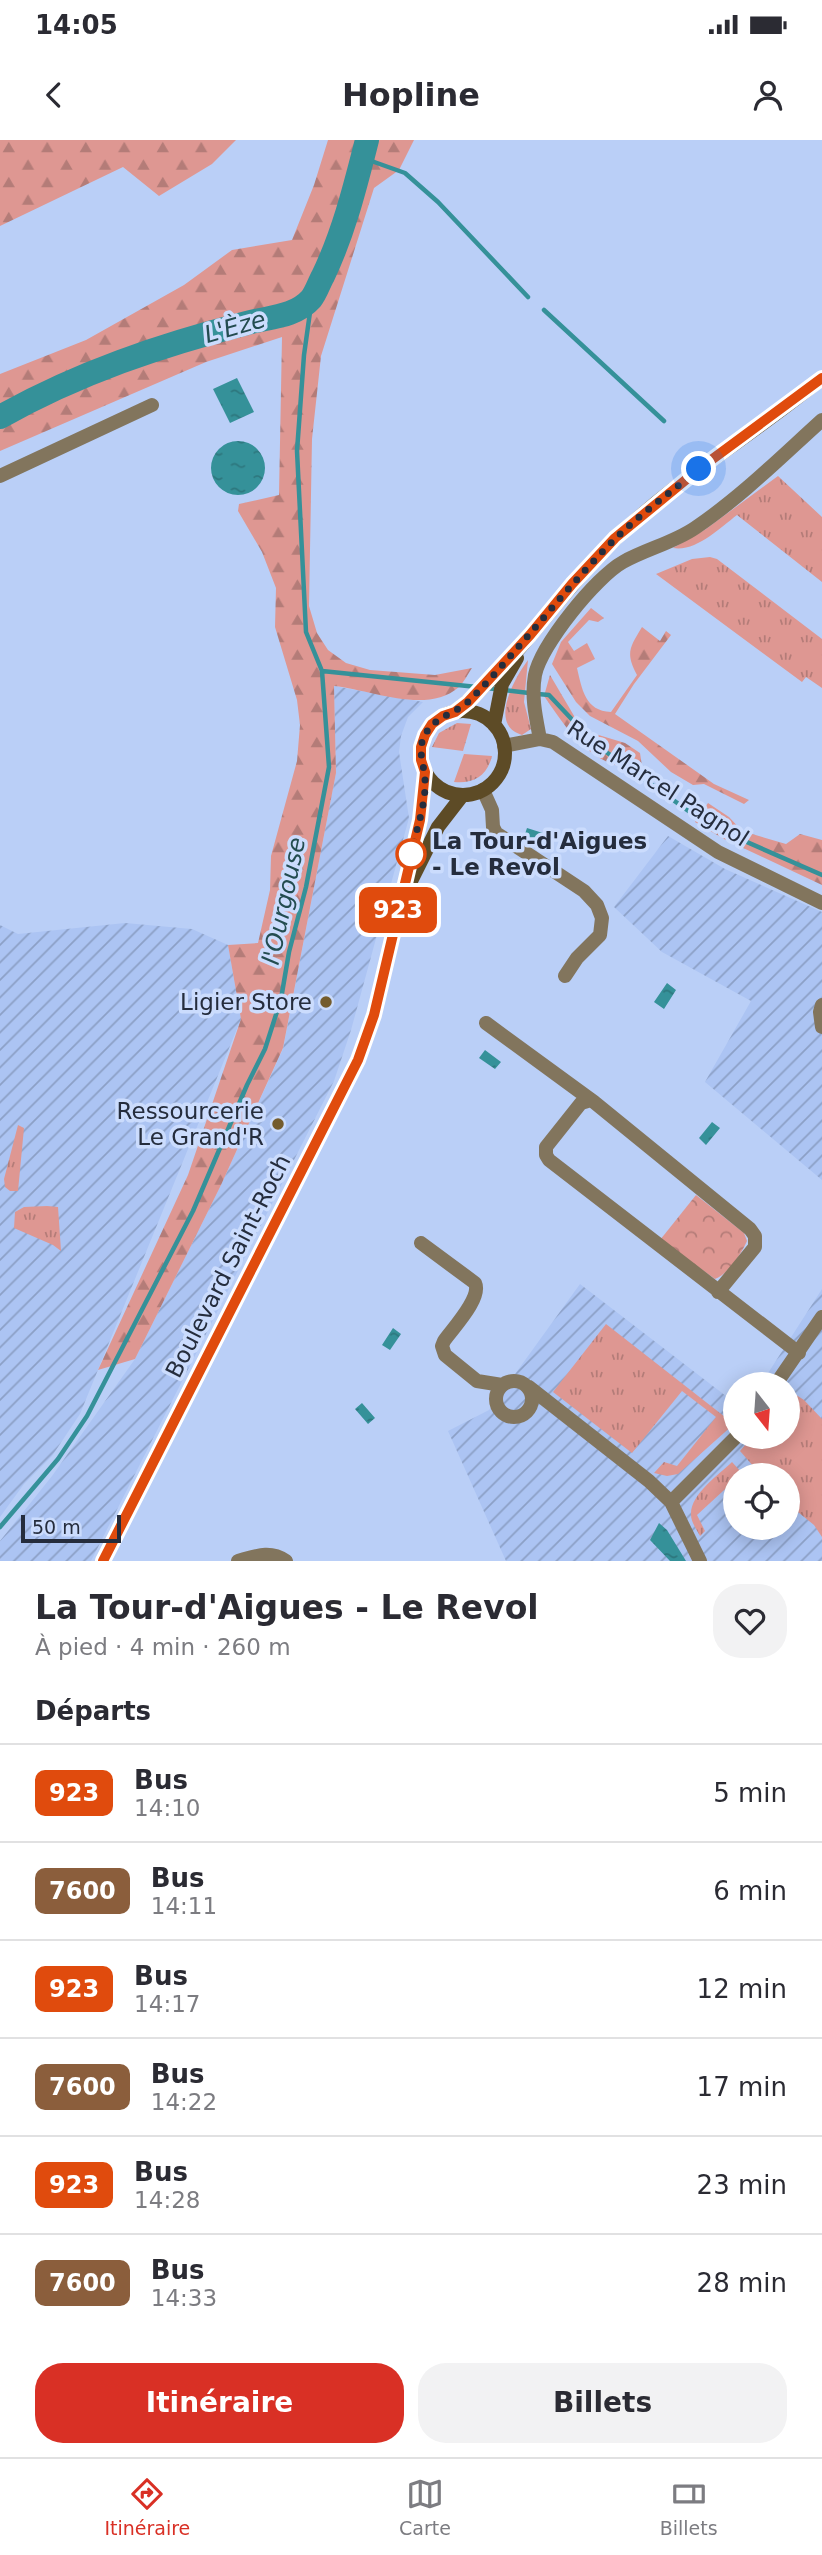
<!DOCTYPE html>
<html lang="fr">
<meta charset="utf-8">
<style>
:root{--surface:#fff;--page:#f2f2f3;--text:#2b2b33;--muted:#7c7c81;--line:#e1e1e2;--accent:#d93025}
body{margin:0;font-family:"DejaVu Sans",sans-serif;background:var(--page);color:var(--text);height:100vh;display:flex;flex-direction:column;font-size:26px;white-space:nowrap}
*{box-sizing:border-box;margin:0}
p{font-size:23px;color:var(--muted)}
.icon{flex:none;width:38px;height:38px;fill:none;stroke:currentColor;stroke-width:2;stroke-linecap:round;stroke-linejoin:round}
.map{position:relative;height:1421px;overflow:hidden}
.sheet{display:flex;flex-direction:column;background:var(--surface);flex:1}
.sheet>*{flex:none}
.badge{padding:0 14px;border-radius:10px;font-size:24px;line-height:46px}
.needle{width:46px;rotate:163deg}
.fabs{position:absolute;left:723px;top:1232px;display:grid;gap:14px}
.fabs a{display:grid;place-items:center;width:77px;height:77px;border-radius:50%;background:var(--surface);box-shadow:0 4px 18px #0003;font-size:35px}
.scale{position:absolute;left:21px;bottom:18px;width:100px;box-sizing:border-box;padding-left:7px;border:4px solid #252d3d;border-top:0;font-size:19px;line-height:24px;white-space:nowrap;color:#252d3d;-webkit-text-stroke:5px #cbdcfd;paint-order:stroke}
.you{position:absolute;width:35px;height:35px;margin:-18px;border:5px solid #fff;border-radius:50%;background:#1a73e8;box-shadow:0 0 0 10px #1a73e833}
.map>.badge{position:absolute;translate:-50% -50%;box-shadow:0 0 0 4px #fff}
h2{padding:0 35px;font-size:26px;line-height:63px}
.round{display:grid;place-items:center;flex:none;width:74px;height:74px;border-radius:28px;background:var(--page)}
.head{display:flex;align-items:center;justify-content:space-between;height:119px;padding:0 35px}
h1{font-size:33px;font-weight:600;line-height:52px}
.action{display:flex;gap:14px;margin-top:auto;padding:14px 35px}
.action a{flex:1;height:80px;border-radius:28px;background:var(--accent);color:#fff;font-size:28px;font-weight:600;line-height:80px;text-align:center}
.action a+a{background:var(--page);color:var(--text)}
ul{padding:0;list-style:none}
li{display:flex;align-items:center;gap:21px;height:98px;padding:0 35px;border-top:2px solid var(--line)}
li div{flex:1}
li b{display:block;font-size:26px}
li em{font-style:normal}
li .badge{min-width:77px;font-weight:700;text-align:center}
.status{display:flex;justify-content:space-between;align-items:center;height:49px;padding:0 35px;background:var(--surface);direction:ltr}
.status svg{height:19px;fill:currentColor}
header{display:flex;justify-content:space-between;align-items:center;height:91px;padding:0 35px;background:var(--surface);font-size:32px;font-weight:600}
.tabs{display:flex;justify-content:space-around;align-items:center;height:98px;border-top:2px solid var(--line);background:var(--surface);font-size:19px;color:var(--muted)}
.tabs a{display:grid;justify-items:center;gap:4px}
.tabs .on{color:var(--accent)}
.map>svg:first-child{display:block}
.industrial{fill:url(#industrial-furrows);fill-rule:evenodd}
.grass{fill:url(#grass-tufts)}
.forest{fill:url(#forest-firs)}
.park{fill:url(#park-crowns)}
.water{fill:url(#water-ripples)}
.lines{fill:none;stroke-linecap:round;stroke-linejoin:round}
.stream{stroke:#359199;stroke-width:4.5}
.river{stroke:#359199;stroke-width:24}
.street{stroke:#82755d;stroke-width:14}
.secondary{stroke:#5d4b26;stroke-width:14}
.line-casing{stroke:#fff;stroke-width:16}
.line{stroke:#e04b0d;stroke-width:10}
.walk{stroke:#252d3d;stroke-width:7;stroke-dasharray:0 12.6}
.stop-dot{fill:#fff;stroke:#e04b0d;stroke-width:3.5}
.poi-dot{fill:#745c2d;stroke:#cbdcfd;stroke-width:2.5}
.labels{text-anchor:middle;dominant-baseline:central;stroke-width:7;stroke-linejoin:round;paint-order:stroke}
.street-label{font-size:23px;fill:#252d3d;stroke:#cbdcfd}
.stop-label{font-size:23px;font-weight:bold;fill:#252d3d;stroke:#cbdcfd;text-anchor:start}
.poi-label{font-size:23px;fill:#252d3d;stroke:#cbdcfd;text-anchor:end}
.water-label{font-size:24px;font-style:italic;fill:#234c50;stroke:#cbdcfd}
</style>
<div class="status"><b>14:05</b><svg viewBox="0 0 49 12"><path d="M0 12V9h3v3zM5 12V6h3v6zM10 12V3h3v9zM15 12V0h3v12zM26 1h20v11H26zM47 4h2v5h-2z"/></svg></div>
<header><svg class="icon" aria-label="back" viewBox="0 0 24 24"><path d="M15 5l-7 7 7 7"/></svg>Hopline<svg class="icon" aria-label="person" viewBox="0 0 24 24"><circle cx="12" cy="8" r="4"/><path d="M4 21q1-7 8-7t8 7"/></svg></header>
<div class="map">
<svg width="822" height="1421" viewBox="0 0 822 1421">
<defs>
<pattern id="industrial-furrows" width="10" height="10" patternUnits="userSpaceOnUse" patternTransform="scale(1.75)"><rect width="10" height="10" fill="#acc4f3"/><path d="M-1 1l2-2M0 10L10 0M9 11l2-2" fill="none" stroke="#8ca0c6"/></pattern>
<pattern id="grass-tufts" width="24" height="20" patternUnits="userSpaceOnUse" patternTransform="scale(1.75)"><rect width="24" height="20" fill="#de9792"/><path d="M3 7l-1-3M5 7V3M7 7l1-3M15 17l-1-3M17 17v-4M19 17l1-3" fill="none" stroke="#b47c78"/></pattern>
<pattern id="forest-firs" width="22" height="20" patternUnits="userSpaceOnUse" patternTransform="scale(1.75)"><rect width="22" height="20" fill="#de9792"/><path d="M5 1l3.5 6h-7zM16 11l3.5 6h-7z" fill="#b47c78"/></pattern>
<pattern id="park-crowns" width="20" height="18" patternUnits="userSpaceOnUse" patternTransform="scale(1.75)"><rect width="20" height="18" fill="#de9792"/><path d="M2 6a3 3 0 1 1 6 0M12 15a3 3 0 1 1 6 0" fill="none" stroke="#b47c78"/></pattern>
<pattern id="water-ripples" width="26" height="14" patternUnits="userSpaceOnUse" patternTransform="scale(1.75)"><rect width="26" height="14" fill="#359199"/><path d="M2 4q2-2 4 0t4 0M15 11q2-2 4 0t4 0" fill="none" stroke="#2d777e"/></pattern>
</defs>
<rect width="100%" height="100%" fill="#bacff7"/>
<path class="industrial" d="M334,546l89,16 -15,15 -7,19 -2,16 10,66 -58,212 -17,51 -243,480h-91v-20l52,-65 83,-117 86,-174 62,-136 53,-276z
M668,696l57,33 97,43v268l-117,-98 46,-81 -89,-49 -48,-45z
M125,783l67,6 36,16 13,74 -161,395 -28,42 -28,28 -24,33v-592l18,9z
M580,1144l155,119v34h53v-53h-27l61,-95v272h-316l-58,-130 41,-21zM735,1335h53v53h-53z"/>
<path class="grass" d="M778,336l44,41v65l-85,-67c-17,13 -41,37 -64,33l33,-19z
M710,417l7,2 105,80v49l-16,-11 -4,5 -146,-108 36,-15z
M528,520l-4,42 7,27 -9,6c-35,-10 -6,-59 6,-75z
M457,583l14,1 -8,27 -31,-4 7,-14z
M464,614l28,2c-5,20 -18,28 -38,26z
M18,985l6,3 -6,63h-8l-5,-4 -1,-8z
M47,1066l11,1 3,44 -8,-6 -39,-17 1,-16 9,-5z
M606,1184l128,100 -56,50 -11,2 -13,-3 10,-11 13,4 39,-49 -34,-26 -50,62 -79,-61z
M790,1251l14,9 18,19v118l-8,-12 -26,-21v-29h-27l-21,-24 12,-14h36v-43z
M732,1322l10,11 -7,2v5l-38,35 8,16 -5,5c-3,-6 -9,-14 -9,-21 -1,-21 28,-40 41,-53z"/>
<path class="forest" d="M0,0h236l-24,24 -53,32 -36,-29 -123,59z
M328,0h86l-15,30 -25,18 -53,168 -9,83 -3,167 8,27 11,17 18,13 24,7 65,5 37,-7c-4,6 -8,14 -13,19 -32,28 -87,3 -125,-1l2,87 -53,275 -62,137 -86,174 -37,11 90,-195 53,-156 -13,-74 30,-2 12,-53 1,-34 26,-95 3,-36 -3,-25 -22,-73 1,-39 -14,-36 -24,-41 1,-7 40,-9 3,-158 -76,25 -206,89v-77l86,-34 98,-55 48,-35 60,-10 22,-55z
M591,468l13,10 -6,4 -9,-2 -21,22 6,9 13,-8 8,16 -18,9c5,21 8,43 34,44l26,-37c-12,-22 -7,-28 5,-48l18,14 6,-10 5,4 -37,49 -19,30 99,70 35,16 -5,4 -40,-20 -11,1 -22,-13 -33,-31 -48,-25 -14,-14 -24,-38 9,-22z
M550,535l30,51 12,7 33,10 15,10 2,13c-8,0 -19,1 -27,-1 -33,-11 -52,-42 -71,-69z
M708,663l21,14 13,14 44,13 14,-10 22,6v45l-98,-46 -29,-17z"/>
<path class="park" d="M696,1055l48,38 3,8c-6,13 -19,33 -32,38l-55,-39z"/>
<path class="water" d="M237,238l17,34 -24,11 -17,-34z
M211 328a27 27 0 1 1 54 0a27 27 0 1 1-54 0Z
M527,688l19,6 -3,9 -19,-6z
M667,843l9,7 -12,19 -10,-7z
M485,910l16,12 -6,7 -16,-11z
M712,982l8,6 -14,17 -7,-7z
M393,1188l8,6 -11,16 -8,-5z
M362,1263l13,15 -7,6 -13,-15z
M659,1383l8,7 19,31h-16l-20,-21z"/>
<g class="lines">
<path class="stream" d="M363,18l42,15 33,29 90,95
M544,170l120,111
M322,531l155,16
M486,548l43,5
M538,554l11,1 46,49 113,81 114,50
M0,1387l58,-68 29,-43 106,-205 54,-126 18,-36 16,-50 8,-47 17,-65 23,-120 -7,-96 -16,-39 -9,-181 7,-96 8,-57"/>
<path class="river" d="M0,277c78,-44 161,-72 247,-94 22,-6 48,-6 64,-24 5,-6 8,-16 12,-23 21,-44 32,-89 44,-136"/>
<path class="street" d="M0,336l152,-71
M540,599c-4,-21 -9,-42 -5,-64 6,-30 61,-98 88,-113 23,-13 50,-19 72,-34 46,-31 86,-71 127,-108
M504,606l36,-7 13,3 165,110 104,51
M483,650l9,20 1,17 3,6 88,58 13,14 5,13 -2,17 -23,23 -12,18
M822,865l-2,7 2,15
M486,883l108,79 156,127 5,7v11l-37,45
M591,960l-10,3 -35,44v8l3,5 250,193
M421,1103l54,40c7,15 -21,44 -31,58l-2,5 3,9 32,26 25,4
M496 1259a18 18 0 1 1 36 0a18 18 0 1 1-36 0Z
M776,1244l46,-67
M529,1247l120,94 22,21 29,59
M671,1362l65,-65
M238,1421c18,-5 32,-11 48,0"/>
<path class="secondary" d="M421 613a42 42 0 1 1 84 0a42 42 0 1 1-84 0Z
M455,572c61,-48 104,-119 160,-173 63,-61 140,-105 207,-161
M494,585l8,-41 15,-26
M411,741l27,-54 24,-31
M103,1421l255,-501 16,-45 46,-195 5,-48"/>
</g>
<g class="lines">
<g class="line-casing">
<path id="line" d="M103,1421l255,-501 16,-45 46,-195 5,-48 -4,-12v-13l4,-12 7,-11 11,-8 12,-4 13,-10 62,-67 42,-51 43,-46 84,-69 123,-91"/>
</g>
<use href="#line" class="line"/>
<path class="walk" d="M411,714c5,-25 18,-56 13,-83 -2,-13 -6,-24 1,-36 9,-19 31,-21 45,-35 50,-51 93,-109 143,-159 26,-26 57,-48 86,-72"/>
</g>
<circle class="stop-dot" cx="411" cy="714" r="14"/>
<g class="poi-dot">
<circle cx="326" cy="862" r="7"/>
<circle cx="278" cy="984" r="7"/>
</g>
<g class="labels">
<g class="street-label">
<text transform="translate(658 643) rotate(33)">Rue Marcel Pagnol</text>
<text transform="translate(228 1126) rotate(-63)">Boulevard Saint-Roch</text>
</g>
<g class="stop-label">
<text x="432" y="701">La Tour-d'Aigues<tspan x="432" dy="26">- Le Revol</tspan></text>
</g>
<g class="poi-label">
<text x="312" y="862">Ligier Store</text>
<text x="264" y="971">Ressourcerie<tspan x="264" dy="26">Le Grand'R</tspan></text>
</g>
<g class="water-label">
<text transform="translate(235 187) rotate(-16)">L'Èze</text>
<text transform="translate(284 761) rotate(-78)">l'Ourgouse</text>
</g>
</g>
</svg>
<div class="fabs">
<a><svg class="needle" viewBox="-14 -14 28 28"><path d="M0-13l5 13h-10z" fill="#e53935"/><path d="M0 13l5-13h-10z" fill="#7c7c81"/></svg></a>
<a><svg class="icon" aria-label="locate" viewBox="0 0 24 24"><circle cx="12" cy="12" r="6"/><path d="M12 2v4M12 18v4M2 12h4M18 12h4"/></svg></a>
</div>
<div class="scale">50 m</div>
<div class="you" style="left:699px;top:329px"></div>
<b class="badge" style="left:398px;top:770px;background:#e04b0d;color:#fff">923</b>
</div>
<section class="sheet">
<div class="head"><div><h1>La Tour-d'Aigues - Le Revol</h1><p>À pied · 4 min · 260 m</p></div><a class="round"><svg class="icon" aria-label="heart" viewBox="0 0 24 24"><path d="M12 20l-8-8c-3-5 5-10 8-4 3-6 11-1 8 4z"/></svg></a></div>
<h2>Départs</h2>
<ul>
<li><span class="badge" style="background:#e04b0d;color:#fff">923</span><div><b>Bus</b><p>14:10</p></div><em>5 min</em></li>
<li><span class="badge" style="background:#8b5e3c;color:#fff">7600</span><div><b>Bus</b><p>14:11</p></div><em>6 min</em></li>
<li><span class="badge" style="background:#e04b0d;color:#fff">923</span><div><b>Bus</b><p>14:17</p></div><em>12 min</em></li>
<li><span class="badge" style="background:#8b5e3c;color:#fff">7600</span><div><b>Bus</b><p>14:22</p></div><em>17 min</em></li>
<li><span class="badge" style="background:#e04b0d;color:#fff">923</span><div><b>Bus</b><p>14:28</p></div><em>23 min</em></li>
<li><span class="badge" style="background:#8b5e3c;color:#fff">7600</span><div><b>Bus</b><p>14:33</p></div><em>28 min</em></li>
</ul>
<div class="action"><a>Itinéraire</a><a>Billets</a></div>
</section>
<nav class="tabs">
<a class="on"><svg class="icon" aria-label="directions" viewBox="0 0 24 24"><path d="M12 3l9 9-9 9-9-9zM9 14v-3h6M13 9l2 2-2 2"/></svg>Itinéraire</a>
<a><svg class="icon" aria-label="map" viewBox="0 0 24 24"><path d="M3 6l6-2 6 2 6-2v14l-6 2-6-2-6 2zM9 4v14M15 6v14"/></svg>Carte</a>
<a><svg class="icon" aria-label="tickets" viewBox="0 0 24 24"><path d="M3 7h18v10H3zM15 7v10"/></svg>Billets</a>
</nav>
